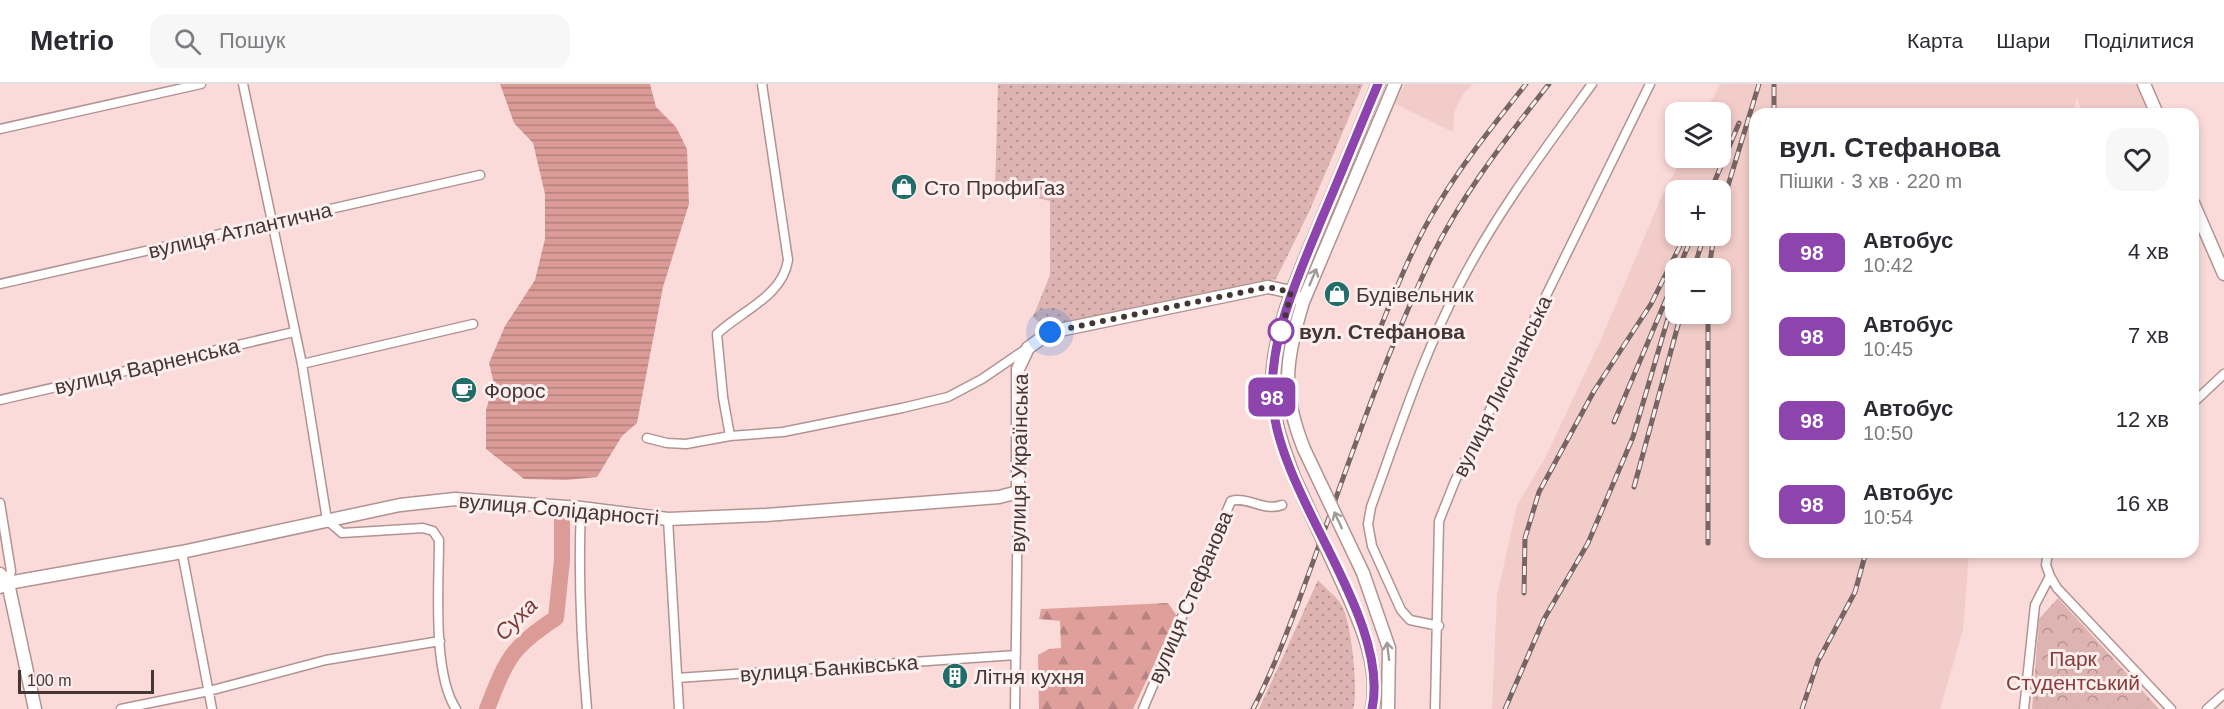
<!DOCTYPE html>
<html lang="uk">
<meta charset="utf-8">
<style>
:root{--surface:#fff;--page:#f7f7f7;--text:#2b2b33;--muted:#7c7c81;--line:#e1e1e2}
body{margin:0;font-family:Helvetica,sans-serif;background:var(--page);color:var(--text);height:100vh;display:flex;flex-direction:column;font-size:22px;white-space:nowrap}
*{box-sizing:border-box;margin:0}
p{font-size:20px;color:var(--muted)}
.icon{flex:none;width:33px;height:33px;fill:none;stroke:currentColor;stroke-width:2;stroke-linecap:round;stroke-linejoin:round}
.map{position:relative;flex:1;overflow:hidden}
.side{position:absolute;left:1749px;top:24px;width:450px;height:450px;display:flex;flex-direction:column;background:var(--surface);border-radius:18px;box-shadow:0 3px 9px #0003}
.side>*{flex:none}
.badge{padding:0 12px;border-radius:9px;font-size:21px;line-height:39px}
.controls{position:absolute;left:1665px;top:18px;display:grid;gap:12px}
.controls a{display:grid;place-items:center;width:66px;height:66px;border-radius:12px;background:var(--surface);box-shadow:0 3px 9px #0003;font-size:30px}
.scale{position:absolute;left:18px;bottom:15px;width:136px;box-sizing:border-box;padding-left:6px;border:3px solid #433635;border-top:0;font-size:16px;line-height:21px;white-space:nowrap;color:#433635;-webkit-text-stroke:4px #fbeeed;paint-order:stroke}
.you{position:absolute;width:30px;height:30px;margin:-15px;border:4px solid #fff;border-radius:50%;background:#1a73e8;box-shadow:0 0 0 9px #1a73e833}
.map>.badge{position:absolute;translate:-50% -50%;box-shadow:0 0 0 3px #fff}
.round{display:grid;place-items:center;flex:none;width:63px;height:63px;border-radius:18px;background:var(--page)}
.head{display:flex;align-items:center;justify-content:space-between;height:102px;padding:0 30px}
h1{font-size:28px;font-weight:700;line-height:45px}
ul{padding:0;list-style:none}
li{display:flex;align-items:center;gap:18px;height:84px;padding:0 30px}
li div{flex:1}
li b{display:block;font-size:22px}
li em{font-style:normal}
li .badge{min-width:66px;font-weight:700;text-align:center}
header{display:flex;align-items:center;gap:36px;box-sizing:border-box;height:84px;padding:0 30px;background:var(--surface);border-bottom:2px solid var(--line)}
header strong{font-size:28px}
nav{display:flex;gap:33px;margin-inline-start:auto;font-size:21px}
.search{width:420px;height:54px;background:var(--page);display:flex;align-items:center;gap:15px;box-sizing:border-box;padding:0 21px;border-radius:18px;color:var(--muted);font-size:22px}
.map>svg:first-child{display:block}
.built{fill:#f2ccc8;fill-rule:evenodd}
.grass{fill:url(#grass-dots)}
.forest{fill:url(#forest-firs)}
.park{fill:url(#park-crowns)}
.water{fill:url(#water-rules)}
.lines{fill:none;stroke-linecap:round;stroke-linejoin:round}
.river{stroke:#db9c98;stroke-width:16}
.street-casing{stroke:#b19391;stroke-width:11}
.secondary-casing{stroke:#b19391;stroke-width:15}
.street{stroke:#fff;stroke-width:8}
.secondary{stroke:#fff;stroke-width:12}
.rail-casing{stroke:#776563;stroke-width:5}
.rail{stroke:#fbeeed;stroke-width:3;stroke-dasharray:9;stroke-linecap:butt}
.secondary-bridge-casing{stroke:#b19391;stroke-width:15;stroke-linecap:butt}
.secondary-bridge{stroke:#fff;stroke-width:12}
.oneway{stroke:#a19a9a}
.line-casing{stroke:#fff;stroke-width:14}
.line{stroke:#8e44ad;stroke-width:9}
.walk{stroke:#433635;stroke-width:6;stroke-dasharray:0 10.8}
.stop-dot{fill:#fff;stroke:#8e44ad;stroke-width:3}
.labels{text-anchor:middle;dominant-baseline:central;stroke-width:6;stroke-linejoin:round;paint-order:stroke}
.poi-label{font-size:21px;fill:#433635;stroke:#fbeeed;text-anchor:start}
.street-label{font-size:21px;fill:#433635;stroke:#fbeeed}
.stop-label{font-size:21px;font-weight:bold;fill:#433635;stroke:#fbeeed;text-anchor:start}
.park-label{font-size:21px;fill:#883c3a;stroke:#fbeeed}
.water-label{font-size:22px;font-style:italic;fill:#823635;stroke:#fbeeed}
</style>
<header>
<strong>Metrio</strong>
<div class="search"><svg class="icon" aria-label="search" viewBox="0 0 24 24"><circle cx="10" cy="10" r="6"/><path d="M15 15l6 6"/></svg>Пошук</div>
<nav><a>Карта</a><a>Шари</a><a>Поділитися</a></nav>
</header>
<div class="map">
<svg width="2224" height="625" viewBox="0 0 2224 625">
<defs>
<pattern id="grass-dots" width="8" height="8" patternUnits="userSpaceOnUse" patternTransform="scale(1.5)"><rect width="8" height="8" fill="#ddb4b1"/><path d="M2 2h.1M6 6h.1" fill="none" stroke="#b59391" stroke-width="1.8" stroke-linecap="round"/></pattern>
<pattern id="forest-firs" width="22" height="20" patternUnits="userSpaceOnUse" patternTransform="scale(1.5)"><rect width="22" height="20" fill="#dfa09c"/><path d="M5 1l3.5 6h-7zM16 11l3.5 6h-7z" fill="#b68380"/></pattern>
<pattern id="park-crowns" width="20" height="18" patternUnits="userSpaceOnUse" patternTransform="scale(1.5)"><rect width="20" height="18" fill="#ddb4b1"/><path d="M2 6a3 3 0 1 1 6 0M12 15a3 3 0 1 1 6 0" fill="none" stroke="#b59391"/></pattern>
<pattern id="water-rules" width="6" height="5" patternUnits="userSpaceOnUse" patternTransform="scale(1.5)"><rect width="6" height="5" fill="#db9c98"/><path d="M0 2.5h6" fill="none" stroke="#b3807d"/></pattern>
</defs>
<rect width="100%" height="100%" fill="#fbdbd9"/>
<path class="built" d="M1405,0h69l-11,10 -9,19 -1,19 -58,-28z
M1720,0h418l12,29 -68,1 -5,-17 -4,17h-318v438h214l-6,78 -23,79h-448l5,-113 20,-91 28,-47 57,-121 59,-139 21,-40h38v-46h-15zM1676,106h44v46h-44zM1676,184h44v46h-44z"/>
<path class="grass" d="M998,0h365l-54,128 -33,67 -231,49 -12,-11 17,-42v-74l-55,-12z
M1318,496c7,8 17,15 23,24 10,14 18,88 12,105h-94z"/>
<path class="forest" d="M1168,519l9,13 -44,93h-94l-1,-54 11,-6 12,-1 -1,-27 -21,-2 2,-10z"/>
<path class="park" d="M2058,514l101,111h-127l7,-90z"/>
<path class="water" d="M500,0h150l6,23 20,20 11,22 2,55 -26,83 -26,136 -15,13 -25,41 -31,3 -42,-1 -38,-30v-39l8,-26 -5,-21 16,-37 30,-46 10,-41v-45l-12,-51 -19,-20z"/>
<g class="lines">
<path class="river" d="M487,625c20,-50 23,-61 69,-91l6,-58v-40"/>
<g class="street-casing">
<path id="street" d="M243,0l59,280 25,156 15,13 81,-5 10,3 6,9c0,44 -7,133 17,169
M0,45l201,-45
M0,200l480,-109
M302,280l171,-40
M0,316l294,-68
M2193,319l31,-29
M730,352l-7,-39 -6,-63c24,-23 66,-38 71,-74l-26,-176
M647,354l20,5 19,1 44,-8 53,-4 119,-24 46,-11 34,-18 44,-30
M0,419l11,68 -3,12
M581,424c-3,68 0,133 6,201
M668,435l11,190
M182,468l30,157
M2050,492l7,12 114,121
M1439,542l-29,-6 -9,-10 -29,-64 -4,-22 3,-17c27,-74 53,-155 90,-225 37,-71 84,-133 131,-198
M677,594l339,-23
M121,625l88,-18 117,-31 114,-19
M1015,625l3,-217
M1143,625l88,-208c17,-5 33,11 51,4
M1435,625l4,-188 16,-40 195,-397
M2024,625l11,-104 15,-29 -4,-11 2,-13
M2207,625l17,-15"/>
</g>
<g class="secondary-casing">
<path id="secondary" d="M2144,0l13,30
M2193,119l31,71
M1304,365c-23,-58 -19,-88 -1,-147l92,-218
M1294,393c-11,-30 -23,-61 -22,-93 1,-56 27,-110 48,-161 20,-46 39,-93 58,-139
M1363,489l26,75 -1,61
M0,490l8,9 27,126
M0,503l8,-4 174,-31 218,-47 55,-6 126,9 87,11 98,-4 233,-18 19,-5v-123l10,-21 22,-16 218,-45 23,5 12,10
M1347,509c16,36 33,76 25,116"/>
</g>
<use href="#street" class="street"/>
<use href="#secondary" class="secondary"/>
<g class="rail-casing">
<path id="rail" d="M1774,30v-30
M1711,106l28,-67
M1720,128l39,-128
M1679,184l11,-27
M1694,184l10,-32
M1709,184l5,-32
M1708,230v229
M1377,252c18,-44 36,-92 62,-133 25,-42 57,-81 87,-119
M1614,338l62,-146
M1634,403l47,-173
M1524,509l1,-55 14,-46 55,-101 57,-87 34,-68
M1253,625c24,-46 42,-98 60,-147 35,-97 68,-195 111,-289 31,-69 78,-130 125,-189
M1505,625l39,-90 44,-76 45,-106 43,-146
M1802,625l16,-48 37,-69 11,-40"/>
</g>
<use href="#rail" class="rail"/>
<g class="secondary-bridge-casing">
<path id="secondary-bridge" d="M1304,365l59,124
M1294,393l53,116"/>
</g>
<use href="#secondary-bridge" class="secondary-bridge"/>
</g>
<defs><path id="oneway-shaft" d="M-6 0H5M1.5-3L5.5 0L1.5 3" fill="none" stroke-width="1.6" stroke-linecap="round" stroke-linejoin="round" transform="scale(1.5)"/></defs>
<g class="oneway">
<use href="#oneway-shaft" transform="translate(1313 193) rotate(-67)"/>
<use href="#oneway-shaft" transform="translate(1338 436) rotate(-115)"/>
<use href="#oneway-shaft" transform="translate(1388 567) rotate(-97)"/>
</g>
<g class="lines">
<g class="line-casing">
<path id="line" d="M1372,625c19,-90 -90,-209 -99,-303 -6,-65 25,-129 49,-188 19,-44 37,-89 56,-134"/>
</g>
<use href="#line" class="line"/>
<path class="walk" d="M1050,248l218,-45 23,5 -11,47 1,-8"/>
</g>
<defs>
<g id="shop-disc" transform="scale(1.35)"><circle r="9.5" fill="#226d67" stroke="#fbeeed"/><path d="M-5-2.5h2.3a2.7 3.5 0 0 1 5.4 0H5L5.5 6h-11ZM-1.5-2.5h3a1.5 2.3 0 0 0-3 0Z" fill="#fff"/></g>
<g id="cafe-disc" transform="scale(1.35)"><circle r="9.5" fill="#226d67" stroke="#fbeeed"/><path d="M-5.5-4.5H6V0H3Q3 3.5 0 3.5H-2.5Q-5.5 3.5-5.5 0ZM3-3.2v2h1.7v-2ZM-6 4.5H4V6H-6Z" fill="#fff"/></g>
<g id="building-disc" transform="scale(1.35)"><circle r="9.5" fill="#226d67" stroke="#fbeeed"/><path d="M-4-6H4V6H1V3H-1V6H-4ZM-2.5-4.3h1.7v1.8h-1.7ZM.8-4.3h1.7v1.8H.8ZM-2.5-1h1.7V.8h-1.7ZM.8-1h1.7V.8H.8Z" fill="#fff"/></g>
</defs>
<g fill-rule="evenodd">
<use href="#shop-disc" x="904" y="103"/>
<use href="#shop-disc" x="1337" y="210"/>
<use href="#cafe-disc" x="464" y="306"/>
<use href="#building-disc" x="955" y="592"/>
</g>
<circle class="stop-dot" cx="1281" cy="247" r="12"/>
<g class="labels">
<g class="poi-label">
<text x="924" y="103">Сто ПрофиГаз</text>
<text x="1356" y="210">Будівельник</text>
<text x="484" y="306">Форос</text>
<text x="974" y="592">Літня кухня</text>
</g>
<g class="street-label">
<text transform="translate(240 146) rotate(-13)">вулиця Атлантична</text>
<text transform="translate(147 282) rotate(-13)">вулиця Варненська</text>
<text transform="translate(1502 302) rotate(-64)">вулиця Лисичанська</text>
<text transform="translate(1019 379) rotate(-89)">вулиця Українська</text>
<text transform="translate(559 425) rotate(5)">вулиця Солідарності</text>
<text transform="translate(1190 513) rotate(-67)">вулиця Стефанова</text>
<text transform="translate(829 584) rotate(-4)">вулиця Банківська</text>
</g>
<g class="stop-label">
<text x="1299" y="247">вул. Стефанова</text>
</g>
<g class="park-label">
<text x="2073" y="574">Парк<tspan x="2073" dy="24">Студентський</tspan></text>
</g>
<g class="water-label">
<text transform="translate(516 535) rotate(-45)">Суха</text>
</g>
</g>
</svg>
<div class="controls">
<a><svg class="icon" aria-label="layers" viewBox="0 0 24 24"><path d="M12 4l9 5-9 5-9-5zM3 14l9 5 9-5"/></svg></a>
<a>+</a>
<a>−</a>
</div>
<div class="scale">100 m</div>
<div class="you" style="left:1050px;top:248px"></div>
<b class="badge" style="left:1272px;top:313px;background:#8e44ad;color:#fff">98</b>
<section class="side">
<div class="head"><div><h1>вул. Стефанова</h1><p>Пішки · 3 хв · 220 m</p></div><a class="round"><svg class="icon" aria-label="heart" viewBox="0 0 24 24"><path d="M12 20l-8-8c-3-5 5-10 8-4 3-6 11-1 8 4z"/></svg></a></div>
<ul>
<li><span class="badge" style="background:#8e44ad;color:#fff">98</span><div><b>Автобус</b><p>10:42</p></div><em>4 хв</em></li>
<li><span class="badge" style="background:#8e44ad;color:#fff">98</span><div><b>Автобус</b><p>10:45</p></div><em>7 хв</em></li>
<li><span class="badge" style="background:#8e44ad;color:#fff">98</span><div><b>Автобус</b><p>10:50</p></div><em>12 хв</em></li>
<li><span class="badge" style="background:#8e44ad;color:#fff">98</span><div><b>Автобус</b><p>10:54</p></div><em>16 хв</em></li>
</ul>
</section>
</div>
